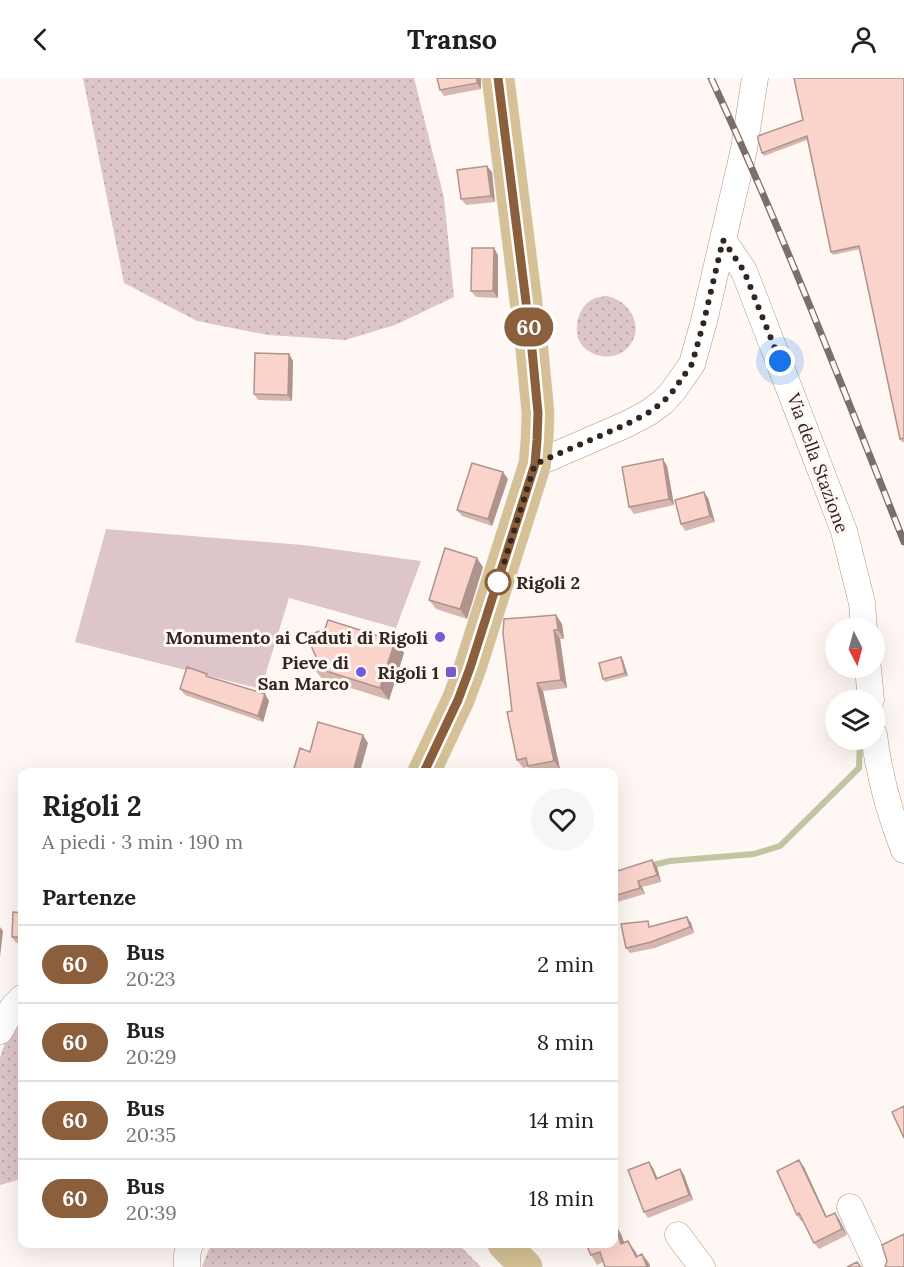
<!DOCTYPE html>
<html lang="it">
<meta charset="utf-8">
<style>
:root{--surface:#fff;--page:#f6f6f6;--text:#202124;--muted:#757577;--line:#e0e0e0}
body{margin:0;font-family:Lora,serif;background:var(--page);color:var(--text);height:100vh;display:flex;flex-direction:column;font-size:22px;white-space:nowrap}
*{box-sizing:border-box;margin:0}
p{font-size:20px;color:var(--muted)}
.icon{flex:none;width:33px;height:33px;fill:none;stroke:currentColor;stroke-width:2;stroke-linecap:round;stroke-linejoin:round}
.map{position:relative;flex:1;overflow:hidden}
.panel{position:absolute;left:18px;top:690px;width:600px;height:480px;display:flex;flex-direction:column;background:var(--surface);border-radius:12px;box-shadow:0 6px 24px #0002}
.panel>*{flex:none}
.badge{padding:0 12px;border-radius:20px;font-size:21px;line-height:39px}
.needle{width:39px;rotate:174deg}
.tools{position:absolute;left:825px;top:540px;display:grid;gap:12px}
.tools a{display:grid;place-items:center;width:60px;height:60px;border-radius:50%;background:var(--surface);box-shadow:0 6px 24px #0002;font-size:30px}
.you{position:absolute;width:30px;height:30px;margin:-15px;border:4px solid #fff;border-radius:50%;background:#1a73e8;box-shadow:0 0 0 9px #1a73e833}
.map>.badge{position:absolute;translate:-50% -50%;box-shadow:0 0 0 3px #fff}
h2{padding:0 24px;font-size:22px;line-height:54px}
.round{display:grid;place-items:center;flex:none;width:63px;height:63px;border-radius:32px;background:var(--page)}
.headline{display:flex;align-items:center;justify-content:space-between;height:102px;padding:0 24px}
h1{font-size:28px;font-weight:700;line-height:45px}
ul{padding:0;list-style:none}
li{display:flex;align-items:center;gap:18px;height:78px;padding:0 24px;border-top:2px solid var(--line)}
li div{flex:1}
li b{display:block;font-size:22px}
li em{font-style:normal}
li .badge{min-width:66px;font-weight:700;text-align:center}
header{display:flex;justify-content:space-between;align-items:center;height:78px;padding:0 24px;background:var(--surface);font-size:27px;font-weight:700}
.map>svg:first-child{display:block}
.grass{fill:url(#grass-dots)}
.pitch{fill:#dec5c9}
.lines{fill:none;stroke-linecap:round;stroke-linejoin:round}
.stream{stroke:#c2c5a3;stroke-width:6}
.minor-casing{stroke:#b0947f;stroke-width:27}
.major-casing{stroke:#d6d4d2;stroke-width:33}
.minor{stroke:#fff;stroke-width:26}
.major{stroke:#d5c195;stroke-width:32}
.rail-casing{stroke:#7a7069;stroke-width:7}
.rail{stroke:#fef7f3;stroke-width:4.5;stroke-dasharray:14;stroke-linecap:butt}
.wall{fill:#d7b6af}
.shaded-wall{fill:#af948e}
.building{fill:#fad4cb;stroke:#af948e;stroke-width:1.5}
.line-casing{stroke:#fff;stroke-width:14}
.line{stroke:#8b5e3c;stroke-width:9}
.walk{stroke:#32261e;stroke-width:6;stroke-dasharray:0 10.8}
.stop-dot{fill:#fff;stroke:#8b5e3c;stroke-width:3}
.poi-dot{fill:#765ad4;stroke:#fef7f3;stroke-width:2}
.labels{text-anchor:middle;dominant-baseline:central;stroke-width:6;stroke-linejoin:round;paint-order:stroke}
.street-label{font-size:18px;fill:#32261e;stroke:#fef7f3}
.stop-label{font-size:18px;font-weight:bold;fill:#32261e;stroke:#fef7f3;text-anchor:start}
.poi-label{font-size:18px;font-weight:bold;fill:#32261e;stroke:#fef7f3;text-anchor:end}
</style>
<header><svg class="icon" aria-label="back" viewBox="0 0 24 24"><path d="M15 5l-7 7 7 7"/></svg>Transo<svg class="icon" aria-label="person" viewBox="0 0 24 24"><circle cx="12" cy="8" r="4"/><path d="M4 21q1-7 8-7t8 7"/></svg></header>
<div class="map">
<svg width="904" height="1189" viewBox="0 0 904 1189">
<defs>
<pattern id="grass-dots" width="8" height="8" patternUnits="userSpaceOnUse" patternTransform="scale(1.5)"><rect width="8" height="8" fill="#dec5c9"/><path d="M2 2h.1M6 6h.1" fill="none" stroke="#bfa9ac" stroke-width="1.8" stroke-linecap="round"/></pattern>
</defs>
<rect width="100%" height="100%" fill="#fef7f3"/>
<path class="grass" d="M83,0h331l30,120 10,99 -59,28 -50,15 -77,-5 -71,-14 -73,-38z
M607,218c21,4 38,29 23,49 -11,16 -37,15 -49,-1 -9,-13 -3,-38 12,-45 3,-2 9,-2 14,-3z
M22,934v167l-22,6v-127l13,-41z
M211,1166h247l23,23h-279z"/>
<path class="pitch" d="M106,451l197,16 118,16 -25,67 -107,-30 -28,91 -186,-47z"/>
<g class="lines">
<path class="stream" d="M649,788l21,-5 84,-7 26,-8 79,-78 1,-28"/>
<g class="minor-casing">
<path id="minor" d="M723,162l21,31 100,260 18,72 2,25
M535,386l90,-39 23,-12 15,-11 10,-11 19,-27 12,-43 40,-172 11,-71
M868,590l3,32
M874,657c5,40 15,77 30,115
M0,953l13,-24 9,-9
M850,1129l28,60
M678,1157l24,32
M187,1189v-12l3,-11"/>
</g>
<g class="major-casing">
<path id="major" d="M424,694l34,-72 12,-32 65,-204 2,-24 1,-27 -6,-63 -34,-272
M504,1166l22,23"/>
</g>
<use href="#minor" class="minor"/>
<use href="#major" class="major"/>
<g class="rail-casing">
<path id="rail" d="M711,0c71,152 131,308 193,464"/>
</g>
<use href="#rail" class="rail"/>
</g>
<path class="wall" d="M437,0h44v11l-37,7 -4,-6z
M904,0v364h-2l-2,-3 -40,-190 -27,6 -2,-3 -24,-112 -43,16 -2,-3 41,-33z
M487,88l5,6 3,30 -29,3 -5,-6z
M498,177v43l-22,-1 -5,-6z
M289,276l4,7 -1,40 -34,-1 -4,-6z
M667,388l7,39 -40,9 -5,-7z
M508,401l-16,47 -30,-10 -5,-6z
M708,420l7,24 -30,9 -4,-7z
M483,489l-16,52 -31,-10 -7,-9z
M556,537l6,9 2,15h-4l7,49 -24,3 17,78 -15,3h-13l-4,-5 -5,1 -6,-8 -5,-49z
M395,563l9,12 -15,47 -67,-21 -9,-12z
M621,579l2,3 5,16 -23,6 -2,-3z
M180,611l85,5 4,7 -6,21 -78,-27z
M652,782l5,7 4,15 -19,5 3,7 -28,8 -3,-5v-25z
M22,835v30h-6l-4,-6z
M687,839l4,6 3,10 -39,15 -25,5 -4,-5 26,-22z
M799,1082l5,7 23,50 12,2 8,16 -28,14 -5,-6 -11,-23 -2,1 -4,-6z
M649,1084l4,6 4,10 23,-9 4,6 9,25 -45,18 -4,-6z
M615,1146l6,10 3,9 11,8 3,5 11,7 1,4h-45l-2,-5 -6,3 -6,-10z"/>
<path class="shaded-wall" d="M477,0h4v11l-4,-6z
M487,88l5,6 3,30 -4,-6z
M494,170l4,7v43l-5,-7z
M289,276l4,7 -1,40 -4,-6z
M663,381l4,7 7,39 -5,-6z
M503,394l5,7 -16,47 -4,-7z
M704,414l4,6 7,24 -5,-6z
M477,480l6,9 -16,52 -7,-10z
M556,537l6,9 2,15 -6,-9z
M554,552l6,9 7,49 -6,-8z
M395,563l9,12 -15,47 -9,-12z
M621,579l2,3 5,16 -3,-3z
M537,605l6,8 17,78 -6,-8z
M265,616l4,7 -6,21 -5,-6z
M363,657l5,8 -8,29h-7z
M652,782l5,7 4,15 -4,-7z
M638,803l4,6 3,7 -5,-6z
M687,839l4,6 3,10 -4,-6z
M0,849l3,4 -3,26z
M799,1082l5,7 26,57 -4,-7z
M649,1084l4,6 7,16 -4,-5z
M680,1091l4,6 9,25 -4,-5z
M835,1135l4,6 8,16 -5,-6z
M615,1146l6,10 7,19 -7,-9z
M628,1163l7,10 7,16 -6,-10z
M642,1176l7,9 1,4h-3z"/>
<path class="building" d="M437,0h40v5l-37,7z
M794,0h110v360l-4,1 -41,-193 -28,6 -24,-116 -45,17 -4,-13v-4l45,-16z
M487,88l4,30 -30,3 -4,-29z
M472,170h22l-1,43h-22z
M255,275l34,1 -1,41 -34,-1z
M663,381l6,40 -40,8 -7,-40z
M472,385l31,9 -15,47 -31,-9z
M704,414l6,24 -29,8 -6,-24z
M445,470l32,10 -17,51 -31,-9z
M556,537l2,15h-4l7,50 -24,3 17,78 -26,5 -2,-8 -9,2 -10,-48 5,-1 -9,-78 1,-14z
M328,542l67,21 -15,47 -67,-21 3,-10 -7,-16 5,-8 11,-4z
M621,579l4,16 -22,6 -4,-16z
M187,589l20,7 -1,2 59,18 -7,22 -78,-27z
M318,644l45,13 -10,37h-60l7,-24 10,4z
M652,782l5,15 -19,6 2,7 -26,8v-24z
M13,834l9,1v24h-10z
M687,839l3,10 -39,15 -25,6 -5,-24 27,-3 1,6z
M904,1028v32l-12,-26z
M799,1082l27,57 9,-4 7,16 -28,14 -15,-30 -2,2 -20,-44z
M649,1084l7,17 24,-10 9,26 -45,17 -16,-42z
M615,1146l6,20 7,-3 8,16 6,-3 5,13h-42l-5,-15 -9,3 -5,-11h28v-19z
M904,1156v33h-19l2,-6 -5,-16z
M857,1184l4,5h-14z"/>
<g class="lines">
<g class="line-casing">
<path id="line" d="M424,694l34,-72 12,-32 65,-204 2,-24 1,-27 -6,-63 -34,-272"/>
</g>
<use href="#line" class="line"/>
<path class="walk" d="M498,504l37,-118 90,-39 23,-12 15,-11 10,-11 19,-27 12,-43 19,-81 21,31 36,90"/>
</g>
<circle class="stop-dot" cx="498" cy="504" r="12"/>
<g class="poi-dot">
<circle cx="440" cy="559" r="6"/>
<circle cx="361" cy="594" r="6"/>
<rect x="445" y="588" width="12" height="12" rx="3"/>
</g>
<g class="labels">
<g class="street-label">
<text transform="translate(818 385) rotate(70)">Via della Stazione</text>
</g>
<g class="stop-label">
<text x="516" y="504">Rigoli 2</text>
</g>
<g class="poi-label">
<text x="428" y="559">Monumento ai Caduti di Rigoli</text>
<text x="349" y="584">Pieve di<tspan x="349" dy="21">San Marco</tspan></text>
<text x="439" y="594">Rigoli 1</text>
</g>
</g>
</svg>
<div class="tools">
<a><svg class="needle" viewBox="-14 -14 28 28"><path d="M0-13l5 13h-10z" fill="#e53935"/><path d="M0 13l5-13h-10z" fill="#757577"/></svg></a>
<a><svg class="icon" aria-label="layers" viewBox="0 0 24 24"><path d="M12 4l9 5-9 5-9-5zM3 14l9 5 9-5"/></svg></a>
</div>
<div class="you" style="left:780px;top:283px"></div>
<b class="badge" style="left:529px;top:249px;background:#8b5e3c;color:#fff">60</b>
<section class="panel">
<div class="headline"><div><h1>Rigoli 2</h1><p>A piedi · 3 min · 190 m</p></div><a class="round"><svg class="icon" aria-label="heart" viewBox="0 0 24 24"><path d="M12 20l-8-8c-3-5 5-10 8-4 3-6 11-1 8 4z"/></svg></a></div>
<h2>Partenze</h2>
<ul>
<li><span class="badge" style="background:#8b5e3c;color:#fff">60</span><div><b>Bus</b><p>20:23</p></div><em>2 min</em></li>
<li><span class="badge" style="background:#8b5e3c;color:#fff">60</span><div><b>Bus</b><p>20:29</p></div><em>8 min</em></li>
<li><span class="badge" style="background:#8b5e3c;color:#fff">60</span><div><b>Bus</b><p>20:35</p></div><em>14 min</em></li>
<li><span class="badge" style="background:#8b5e3c;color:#fff">60</span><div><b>Bus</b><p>20:39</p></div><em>18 min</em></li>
</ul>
</section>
</div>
